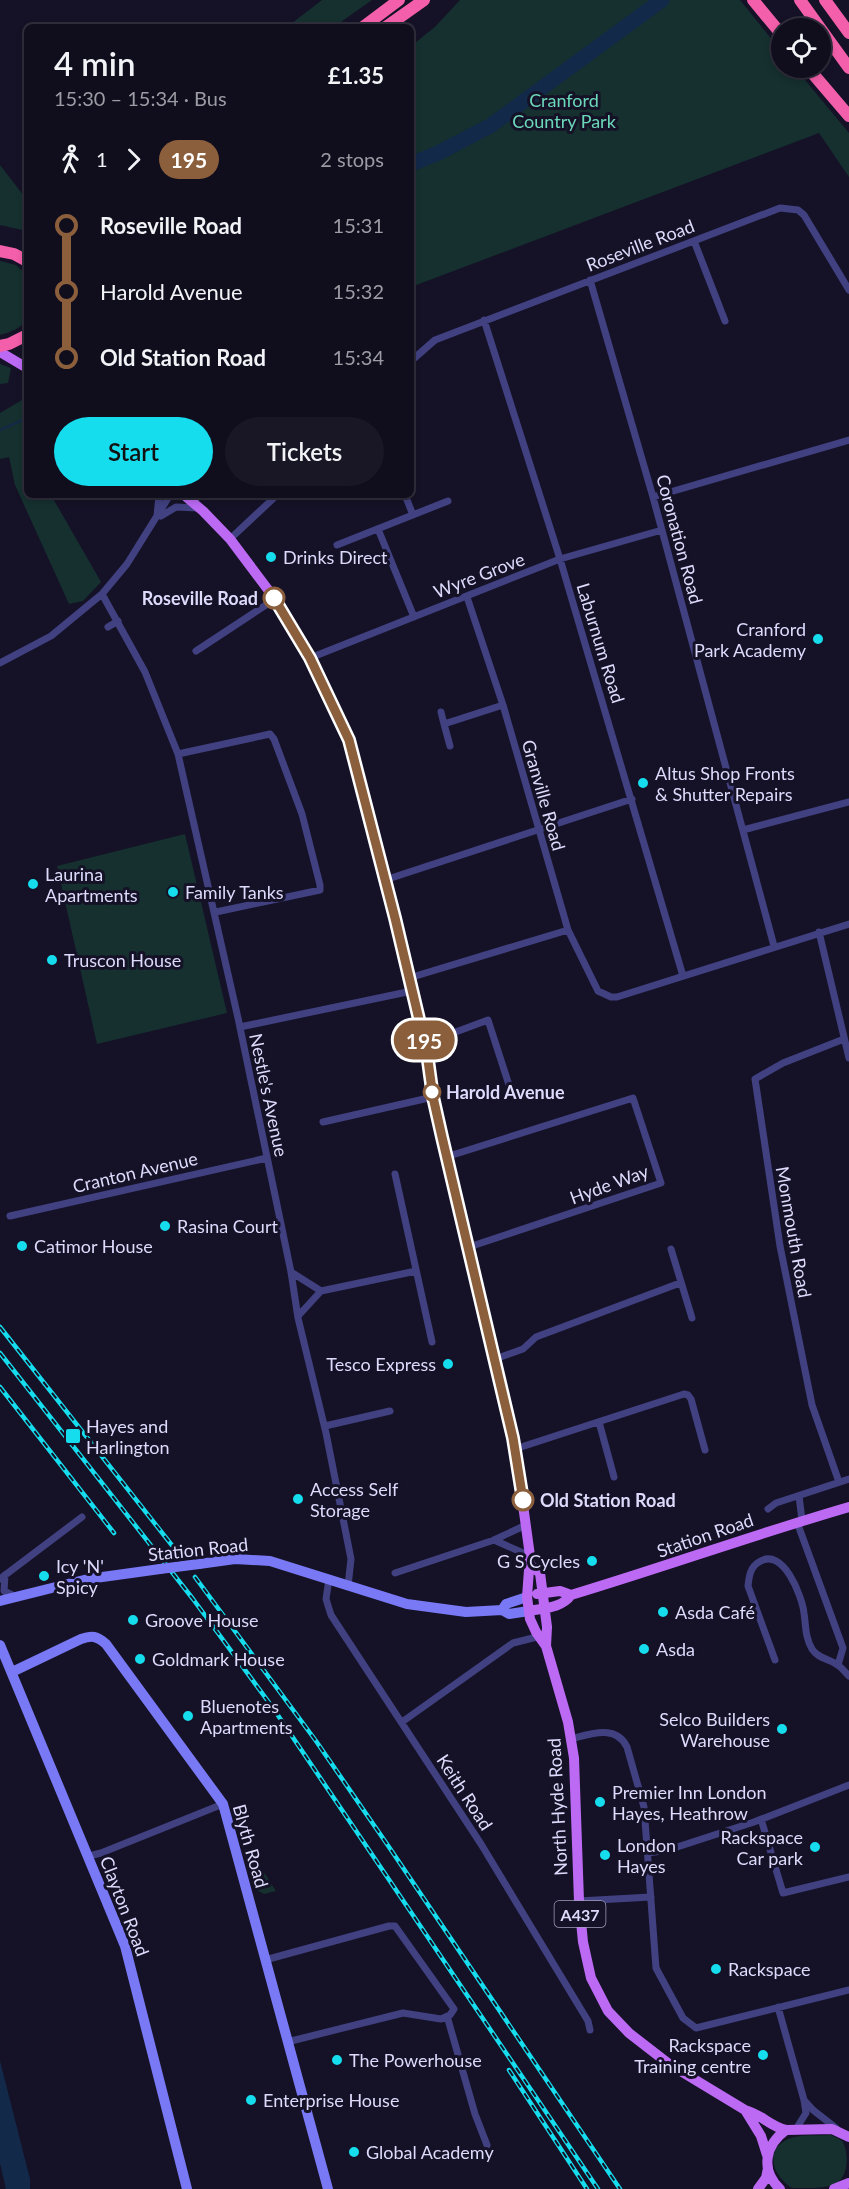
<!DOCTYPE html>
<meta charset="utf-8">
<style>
:root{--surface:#100e1d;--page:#191726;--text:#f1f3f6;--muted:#9c9ca4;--line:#302e3b;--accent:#16dded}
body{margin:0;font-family:Lato,sans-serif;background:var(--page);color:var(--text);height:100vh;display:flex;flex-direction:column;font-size:22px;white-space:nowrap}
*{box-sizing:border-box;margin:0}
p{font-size:20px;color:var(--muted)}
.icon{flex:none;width:33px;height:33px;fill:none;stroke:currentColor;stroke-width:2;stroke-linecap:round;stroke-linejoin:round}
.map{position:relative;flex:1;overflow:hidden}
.side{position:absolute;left:24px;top:24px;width:390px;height:474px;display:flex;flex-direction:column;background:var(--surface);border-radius:9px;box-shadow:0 3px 9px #0003,0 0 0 2px var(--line)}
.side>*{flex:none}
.badge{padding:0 12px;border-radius:20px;font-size:21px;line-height:39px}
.controls{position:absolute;left:771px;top:18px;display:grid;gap:12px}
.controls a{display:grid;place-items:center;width:60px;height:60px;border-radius:50%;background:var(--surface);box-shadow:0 3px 9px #0003,0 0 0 2px var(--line);font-size:30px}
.map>.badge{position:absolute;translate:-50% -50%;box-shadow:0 0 0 3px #fff}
.legs{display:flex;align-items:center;gap:9px;height:66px;padding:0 30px;font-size:20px}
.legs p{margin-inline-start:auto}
.summary{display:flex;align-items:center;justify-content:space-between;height:102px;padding:0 30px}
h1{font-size:33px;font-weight:600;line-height:45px}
.button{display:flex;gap:12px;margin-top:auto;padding:12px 30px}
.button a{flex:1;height:69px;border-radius:36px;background:var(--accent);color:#111;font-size:24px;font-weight:600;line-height:69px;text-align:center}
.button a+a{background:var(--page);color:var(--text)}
ul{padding:0 30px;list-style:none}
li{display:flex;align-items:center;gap:21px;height:66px;font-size:22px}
li i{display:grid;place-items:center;width:9px;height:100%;margin:0 8px;background:currentColor}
li i::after{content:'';width:15px;height:15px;margin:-8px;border:4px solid;border-radius:50%;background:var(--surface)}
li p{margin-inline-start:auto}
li:first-child i{background:linear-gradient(#0000 50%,currentColor 0)}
li:last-child i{background:linear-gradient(currentColor 50%,#0000 0)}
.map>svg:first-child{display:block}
.green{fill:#15302f}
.water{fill:#13294a}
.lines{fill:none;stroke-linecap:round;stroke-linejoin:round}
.stream{stroke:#13294a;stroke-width:2}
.river{stroke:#13294a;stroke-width:15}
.street{stroke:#414182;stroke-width:7}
.secondary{stroke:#7979f5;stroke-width:10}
.primary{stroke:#bc6af4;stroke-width:10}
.highway{stroke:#f35faa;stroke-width:12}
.rail-casing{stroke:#16dded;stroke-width:4.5}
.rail{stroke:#151227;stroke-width:2;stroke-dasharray:7;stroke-linecap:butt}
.secondary-bridge{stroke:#7979f5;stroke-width:10}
.line-1-casing{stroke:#fff;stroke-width:14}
.line-1{stroke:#8b5e3c;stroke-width:9}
.poi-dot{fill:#16dded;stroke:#151227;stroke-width:2}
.stop-1-dot{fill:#fff;stroke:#8b5e3c;stroke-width:3}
.labels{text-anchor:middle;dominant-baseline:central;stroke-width:6;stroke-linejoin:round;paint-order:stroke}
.shield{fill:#151227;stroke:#a19ebc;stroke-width:1.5}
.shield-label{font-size:16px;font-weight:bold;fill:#dddafc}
.park-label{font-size:18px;fill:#6bd8b9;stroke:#151227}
.street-label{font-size:18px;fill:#dddafc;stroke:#151227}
.poi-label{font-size:18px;fill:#dddafc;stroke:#151227;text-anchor:start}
.stop-label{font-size:18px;font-weight:bold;fill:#dddafc;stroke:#151227;text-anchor:start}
</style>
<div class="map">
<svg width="849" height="2189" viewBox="0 0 849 2189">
<rect width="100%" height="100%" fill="#151227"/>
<path class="green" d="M322,0h50l-38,27h-47z
M460,0h280l41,51 1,17h13l54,65v44l-30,-44 -408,154v-241l24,-19z
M0,165l27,35v31l-27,-6z
M0,261l16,4 11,10v45c-8,9 -16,12 -27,15z
M0,364l11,4 -3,15 -8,1z
M27,397v98h24l50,87 -18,19 -14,3 -54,-119 -6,-28 -9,2v-46z
M185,834l42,179 -130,31 -40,-178z
M245,1849h4l27,42 -12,3 -9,-5z
M831,2135c3,2 10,4 12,7 6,13 6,34 -8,42 -11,5 -30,4 -43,4 -18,-11 -29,-37 -4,-49 11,-5 30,-3 43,-4z"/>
<path class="water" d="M0,2061l30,118v10h-24l-6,-26z"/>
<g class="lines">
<path class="stream" d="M0,430l27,-12"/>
<path class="river" d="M411,164l27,-11 52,-27 172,-126"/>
<path class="street" d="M694,241l31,80
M590,280l63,217 121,449
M484,320l76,239 123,417
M411,361l24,-21 345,-132 18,2 6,5 45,75
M405,495l8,20
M653,497l196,-57
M191,501l11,-6
M157,516l2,-21
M161,516l15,-9 22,1
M378,529l36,88
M230,539l47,-44
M337,545l111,-44
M102,594l43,78 33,82 60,264 53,254 7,46 28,115 25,126 -3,27
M467,597l36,108 65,225 30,61 13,6h6l232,-73
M108,627l10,-6
M196,651l79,-52
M310,658l250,-99 102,-29
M0,663l51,-27 51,-42 25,-30 43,-69
M441,712l3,12
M450,746l-6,-22 59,-19
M178,754l92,-20 4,5 28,75 18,71v5l-104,22
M743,830l106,-28
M385,880l247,-81
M819,932l30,126
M409,978l159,-48
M240,1027l172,-36
M427,1053l13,-7 13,-13 35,-13 21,65
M323,1122l110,-25
M446,1157l187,-59 28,85 -192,64
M395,1174l37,168
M10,1216l257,-58
M671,1249l21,69
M291,1272l30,19
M299,1315l22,-24 95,-20
M495,1359l28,-10 13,-12 144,-54
M599,1422l15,55
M325,1426l65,-15
M515,1449l169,-55 4,1 3,4 14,51
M839,1482l-27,-77 -32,-159 -25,-167 28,-16 61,-24
M799,1496l3,24
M768,1509l8,-6 73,-24
M797,1522l46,126 -5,17
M494,1540l36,16
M395,1573l99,-33 32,-15
M5,1575l-1,16 10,5
M0,1579l82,-62
M329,1579l-3,20 5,16 150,229 107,177 2,9
M775,1660l-27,-74c1,-9 2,-19 11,-24 24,-16 43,34 45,51 2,13 1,24 8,36 6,10 19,10 27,17 4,3 7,7 10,10
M402,1722l111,-79 28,-7
M571,1739c19,-5 45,-15 56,8l17,60 12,161 27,50 13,10 153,-38
M761,1819l22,74 66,-16
M648,1853l20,-3 86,-28 95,-37
M89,1856l12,-3 122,-49
M579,1901l72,-4
M265,1960l124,-34h6l59,83 -4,6 -9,4 -38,-6 -116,29
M778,2007l26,93 2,13 -10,16
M447,2016l28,98 12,31
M804,2100l9,10 23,18"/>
<path class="secondary" d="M199,1564l36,-5 35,2 137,43 59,8 36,-2 7,4 20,-3
M0,1601l88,-22 72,-10
M502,1610l4,-6 21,-7
M0,1645l125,301 62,243
M12,1672l69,-33c11,-4 16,-3 25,5l117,160 105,385"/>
<path class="primary" d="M0,352l27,16
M184,495l19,16 27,28 45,60 35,59 39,82 46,178 32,135 6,44 13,60 68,282 16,117 -3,41 3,22 6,13 10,14 22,76 6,36 5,143 4,41 8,36 17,33 21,22 40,31 76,46c16,4 26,17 41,20
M530,1565l10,8 7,54 -1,19
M537,1594l23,-3 11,4
M529,1611c15,-3 33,-3 42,-16 93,-28 185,-61 278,-88
M745,2110l16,26 6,19
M758,2189l8,-11 2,-10
M780,2189c-20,-19 -15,-44 6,-59l46,-1 17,8
M834,2189l15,-6"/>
<path class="highway" d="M753,0l29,35
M800,0l49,68
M825,0l24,33
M363,27l36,-27
M386,27l38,-27
M808,68l41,48
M0,251l14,3 13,7
M0,346l9,-2 18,-9"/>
<g class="rail-casing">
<path id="rail" d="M0,1327l178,226
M0,1353l193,246 80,109 325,481
M0,1387l114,146
M195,1577l121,164 73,106 231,342
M509,2070l78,119"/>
</g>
<use href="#rail" class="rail"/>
<path class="secondary-bridge" d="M160,1569l39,-5"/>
</g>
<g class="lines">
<g class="line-1-casing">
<path id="line-1" d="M274,598l36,60 39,82 46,178 32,135 6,44 9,40 71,301 10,62"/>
</g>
<use href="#line-1" class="line-1"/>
</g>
<g class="poi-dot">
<circle cx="271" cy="557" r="6"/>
<circle cx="818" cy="639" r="6"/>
<circle cx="643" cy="783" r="6"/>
<circle cx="33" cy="884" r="6"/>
<circle cx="173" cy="892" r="6"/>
<circle cx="52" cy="960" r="6"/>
<circle cx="165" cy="1226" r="6"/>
<circle cx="22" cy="1246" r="6"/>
<circle cx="448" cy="1364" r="6"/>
<rect x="65" y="1428" width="16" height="16" rx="3"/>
<circle cx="298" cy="1499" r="6"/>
<circle cx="592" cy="1561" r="6"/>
<circle cx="44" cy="1576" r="6"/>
<circle cx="663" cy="1612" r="6"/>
<circle cx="133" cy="1620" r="6"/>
<circle cx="644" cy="1649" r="6"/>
<circle cx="140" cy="1659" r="6"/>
<circle cx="188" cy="1716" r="6"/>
<circle cx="782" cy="1729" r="6"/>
<circle cx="600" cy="1802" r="6"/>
<circle cx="815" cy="1847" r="6"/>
<circle cx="605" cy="1855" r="6"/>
<circle cx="716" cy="1969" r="6"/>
<circle cx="763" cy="2055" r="6"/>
<circle cx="337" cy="2060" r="6"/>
<circle cx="251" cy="2100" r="6"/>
<circle cx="354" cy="2152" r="6"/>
</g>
<g class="stop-1-dot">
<circle cx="274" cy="598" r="10"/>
<circle cx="432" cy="1092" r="8"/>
<circle cx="523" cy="1500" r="10"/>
</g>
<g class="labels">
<rect class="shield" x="554.5" y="1901" width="51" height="26" rx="4.5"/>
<g class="shield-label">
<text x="580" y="1914">A437</text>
</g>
<g class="park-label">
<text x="564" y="100">Cranford<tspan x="564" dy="21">Country Park</tspan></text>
</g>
<g class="street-label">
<text transform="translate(640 245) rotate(-21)">Roseville Road</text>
<text transform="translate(680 539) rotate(75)">Coronation Road</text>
<text transform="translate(479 575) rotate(-21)">Wyre Grove</text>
<text transform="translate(601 643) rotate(73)">Laburnum Road</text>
<text transform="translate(544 795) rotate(74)">Granville Road</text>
<text transform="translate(269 1095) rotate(78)">Nestle's Avenue</text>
<text transform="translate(135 1172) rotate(-13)">Cranton Avenue</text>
<text transform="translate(609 1184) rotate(-20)">Hyde Way</text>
<text transform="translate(794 1232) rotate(80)">Monmouth Road</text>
<text transform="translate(705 1535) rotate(-19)">Station Road</text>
<text transform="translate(198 1549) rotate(-6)">Station Road</text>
<text transform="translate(465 1792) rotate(57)">Keith Road</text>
<text transform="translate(557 1807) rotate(-93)">North Hyde Road</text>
<text transform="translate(251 1846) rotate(74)">Blyth Road</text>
<text transform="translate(125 1906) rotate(69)">Clayton Road</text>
</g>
<g class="poi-label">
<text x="283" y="557">Drinks Direct</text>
<text x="806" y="629" text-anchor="end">Cranford<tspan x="806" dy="21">Park Academy</tspan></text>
<text x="655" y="773">Altus Shop Fronts<tspan x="655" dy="21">&amp; Shutter Repairs</tspan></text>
<text x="45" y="874">Laurina<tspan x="45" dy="21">Apartments</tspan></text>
<text x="185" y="892">Family Tanks</text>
<text x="64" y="960">Truscon House</text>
<text x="177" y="1226">Rasina Court</text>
<text x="34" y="1246">Catimor House</text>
<text x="436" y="1364" text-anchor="end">Tesco Express</text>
<text x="86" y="1426">Hayes and<tspan x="86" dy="21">Harlington</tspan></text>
<text x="310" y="1489">Access Self<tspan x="310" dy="21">Storage</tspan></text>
<text x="580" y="1561" text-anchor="end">G S Cycles</text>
<text x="56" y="1566">Icy 'N'<tspan x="56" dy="21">Spicy</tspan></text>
<text x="675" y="1612">Asda Café</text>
<text x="145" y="1620">Groove House</text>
<text x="656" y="1649">Asda</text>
<text x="152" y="1659">Goldmark House</text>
<text x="200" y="1706">Bluenotes<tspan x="200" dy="21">Apartments</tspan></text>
<text x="770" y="1719" text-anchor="end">Selco Builders<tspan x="770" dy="21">Warehouse</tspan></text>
<text x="612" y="1792">Premier Inn London<tspan x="612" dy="21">Hayes, Heathrow</tspan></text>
<text x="803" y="1837" text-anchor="end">Rackspace<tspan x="803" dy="21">Car park</tspan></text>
<text x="617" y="1845">London<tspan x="617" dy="21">Hayes</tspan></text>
<text x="728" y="1969">Rackspace</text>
<text x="751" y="2045" text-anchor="end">Rackspace<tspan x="751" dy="21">Training centre</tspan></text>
<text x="349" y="2060">The Powerhouse</text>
<text x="263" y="2100">Enterprise House</text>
<text x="366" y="2152">Global Academy</text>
</g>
<g class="stop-label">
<text x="258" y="598" text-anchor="end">Roseville Road</text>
<text x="446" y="1092">Harold Avenue</text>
<text x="540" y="1500">Old Station Road</text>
</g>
</g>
</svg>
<div class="controls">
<a><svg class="icon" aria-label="locate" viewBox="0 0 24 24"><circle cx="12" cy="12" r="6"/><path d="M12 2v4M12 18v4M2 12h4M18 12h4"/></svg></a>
</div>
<b class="badge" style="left:424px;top:1040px;background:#8b5e3c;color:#fff">195</b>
<section class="side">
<div class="summary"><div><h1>4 min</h1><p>15:30 – 15:34 · Bus</p></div><b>£1.35</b></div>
<div class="legs"><svg class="icon" aria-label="walk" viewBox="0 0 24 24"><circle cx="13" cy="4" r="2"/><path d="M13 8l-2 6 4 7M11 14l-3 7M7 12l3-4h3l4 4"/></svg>1<svg class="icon" aria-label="forward" viewBox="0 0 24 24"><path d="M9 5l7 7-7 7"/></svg><b class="badge" style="background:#8b5e3c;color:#fff">195</b><p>2 stops</p></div>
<ul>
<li><i style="color:#8b5e3c"></i><b>Roseville Road</b><p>15:31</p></li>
<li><i style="color:#8b5e3c"></i><span>Harold Avenue</span><p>15:32</p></li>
<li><i style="color:#8b5e3c"></i><b>Old Station Road</b><p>15:34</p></li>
</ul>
<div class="button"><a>Start</a><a>Tickets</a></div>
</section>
</div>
